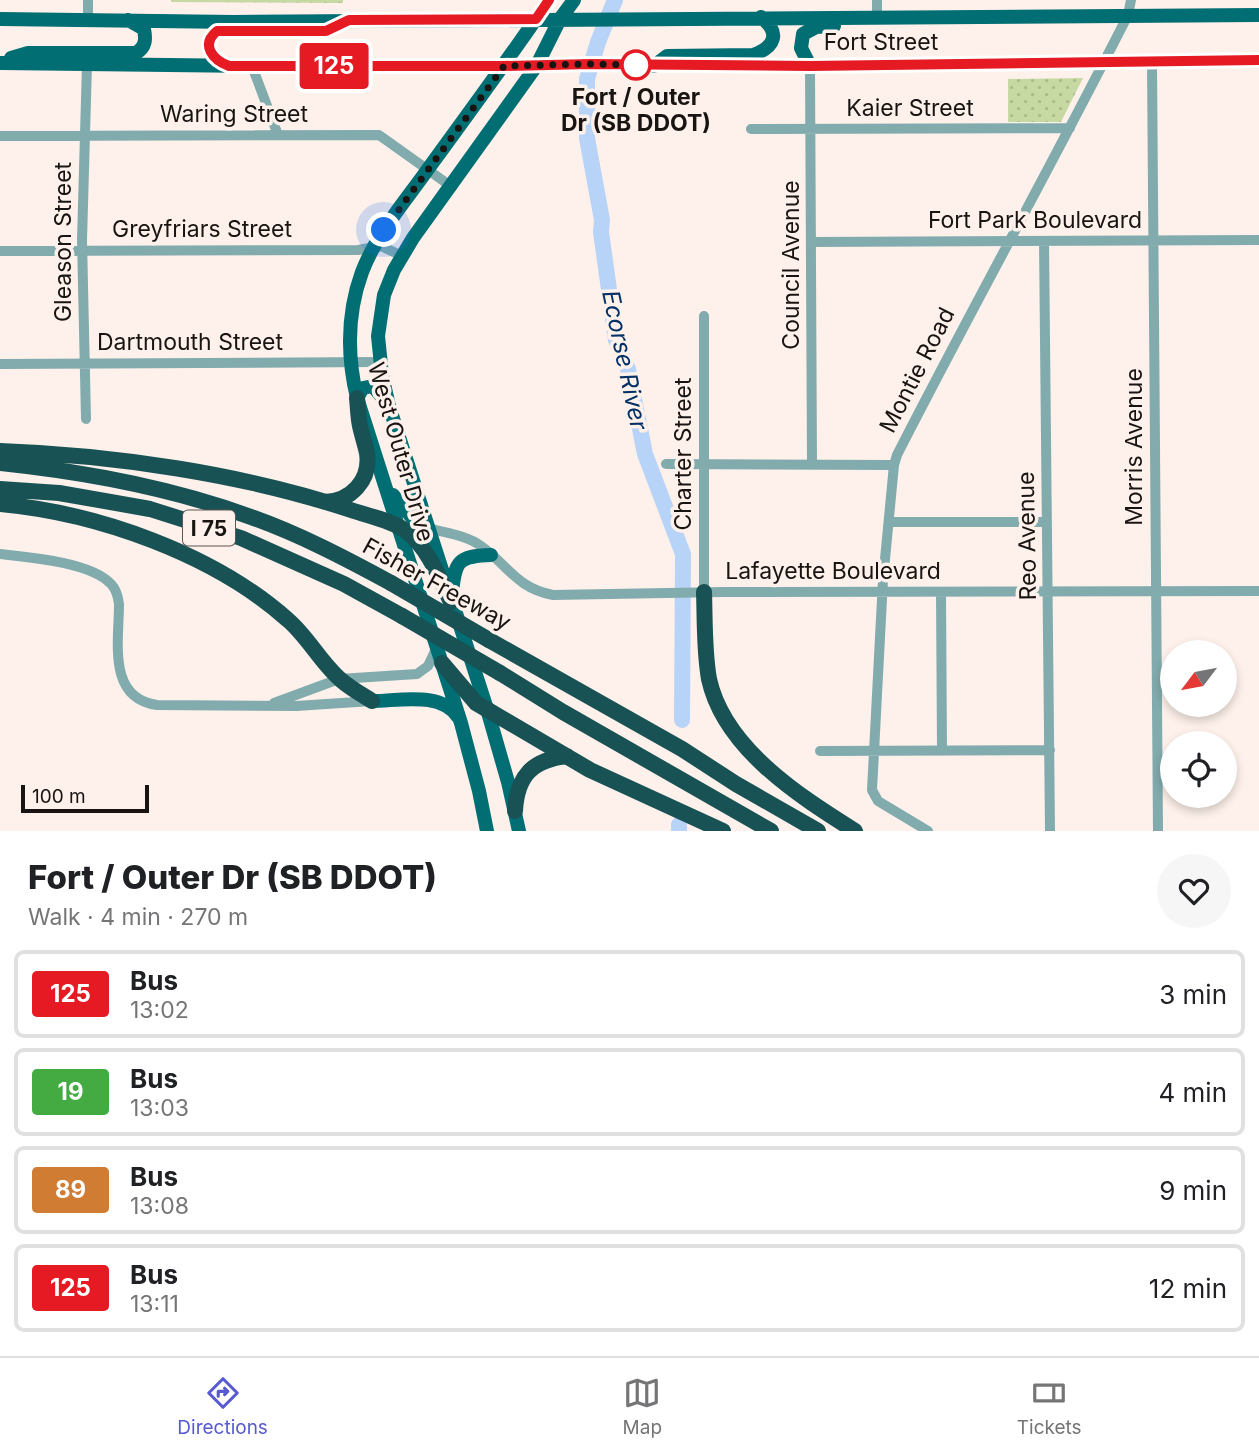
<!DOCTYPE html>
<meta charset="utf-8">
<style>
:root{--surface:#fff;--page:#f6f6f6;--text:#202124;--muted:#757577;--line:#e0e0e0;--accent:#575ad1}
body{margin:0;font-family:Inter,sans-serif;background:var(--page);color:var(--text);height:100vh;display:flex;flex-direction:column;font-size:26px;white-space:nowrap}
*{box-sizing:border-box;margin:0}
p{font-size:23px;color:var(--muted)}
.icon{flex:none;width:38px;height:38px;fill:none;stroke:currentColor;stroke-width:2;stroke-linecap:round;stroke-linejoin:round}
.map{position:relative;height:831px;overflow:hidden}
.panel{display:flex;flex-direction:column;background:var(--surface);flex:1}
.panel>*{flex:none}
.badge{padding:0 14px;border-radius:5px;font-size:24px;line-height:46px}
.needle{width:46px;rotate:238deg}
.buttons{position:absolute;left:1160px;top:640px;display:grid;gap:14px}
.buttons a{display:grid;place-items:center;width:77px;height:77px;border-radius:50%;background:var(--surface);box-shadow:0 4px 10px #0003;font-size:35px}
.scale{position:absolute;left:21px;bottom:18px;width:128px;box-sizing:border-box;padding-left:7px;border:4px solid #181412;border-top:0;font-size:19px;line-height:24px;white-space:nowrap;color:#181412;-webkit-text-stroke:5px #fef1eb;paint-order:stroke}
.you{position:absolute;width:35px;height:35px;margin:-18px;border:5px solid #fff;border-radius:50%;background:#1a73e8;box-shadow:0 0 0 10px #1a73e833}
.map>.badge{position:absolute;translate:-50% -50%;box-shadow:0 0 0 4px #fff}
.round{display:grid;place-items:center;flex:none;width:74px;height:74px;border-radius:37px;background:var(--page)}
.headline{display:flex;align-items:center;justify-content:space-between;height:119px;padding:0 28px}
h1{font-size:33px;font-weight:800;line-height:52px}
ul{padding:0;list-style:none}
li{display:flex;align-items:center;gap:21px;height:88px;margin:0 14px 10px;padding:0 14px;border:4px solid var(--line);border-radius:10px}
li div{flex:1}
li b{display:block;font-size:26px}
li em{font-style:normal}
li .badge{min-width:77px;font-weight:700;text-align:center}
.tabs{display:flex;justify-content:space-around;align-items:center;height:98px;border-top:2px solid var(--line);background:var(--surface);font-size:19px;color:var(--muted)}
.tabs a{display:grid;justify-items:center;gap:4px}
.tabs .on{color:var(--accent)}
.map>svg:first-child{display:block}
.grass{fill:url(#grass-dots)}
.lines{fill:none;stroke-linecap:round;stroke-linejoin:round}
.river{stroke:#b7d3f7;stroke-width:16}
.minor{stroke:#82abad;stroke-width:10}
.major{stroke:#006e72;stroke-width:14}
.highway{stroke:#185255;stroke-width:16}
.highway-bridge{stroke:#185255;stroke-width:16}
.line-casing{stroke:#fff;stroke-width:16}
.line{stroke:#e51a23;stroke-width:10}
.walk{stroke:#181412;stroke-width:7;stroke-dasharray:0 12.6}
.stop-dot{fill:#fff;stroke:#e51a23;stroke-width:3.5}
.labels{text-anchor:middle;dominant-baseline:central;stroke-width:7;stroke-linejoin:round;paint-order:stroke}
.shield{fill:#fef1eb;stroke:#5d5653;stroke-width:2}
.shield-label{font-size:21px;font-weight:bold;fill:#181412}
.street-label{font-size:23px;fill:#181412;stroke:#fef1eb}
.stop-label{font-size:23px;font-weight:bold;fill:#181412;stroke:#fef1eb}
.water-label{font-size:24px;font-style:italic;fill:#033165;stroke:#fef1eb}
</style>
<div class="map">
<svg width="1259" height="831" viewBox="0 0 1259 831">
<defs>
<pattern id="grass-dots" width="8" height="8" patternUnits="userSpaceOnUse" patternTransform="scale(1.75)"><rect width="8" height="8" fill="#c6d9a2"/><path d="M2 2h.1M6 6h.1" fill="none" stroke="#a9b98a" stroke-width="1.8" stroke-linecap="round"/></pattern>
</defs>
<rect width="100%" height="100%" fill="#fef1eb"/>
<path class="grass" d="M171,0h172v3l-172,-1z
M1083,78l-22,44h-53v-43z"/>
<g class="lines">
<path class="river" d="M615,0l-17,42 -11,37v59l15,82 -1,12 15,108 12,29 17,85 38,100 -1,166
M679,831v-6"/>
<path class="minor" d="M877,18v-18
M88,19v-19
M1152,63l6,768
M252,66l26,69
M810,66l2,398
M751,129l319,-1
M0,136l379,-1 73,52
M1044,241l6,590
M812,242l447,-2
M0,251l358,-1 23,-4 21,10
M704,316v276
M0,364l380,-2
M86,419l-4,-179 5,-176
M666,464l228,1
M889,522h158
M428,528c17,5 38,7 53,18 27,19 35,42 72,49l170,-3 536,-1
M0,554c28,3 91,8 111,30 5,5 7,12 8,20 0,37 -12,94 38,101l139,1 76,-5
M941,592l1,159
M274,703l65,-24 78,-5 11,-8 9,-19
M820,751l230,-1
M928,831l-50,-30 -6,-11 11,-210 11,-115 3,-10c75,-147 156,-292 231,-440l3,-15"/>
<path class="major" d="M0,19l234,3 1025,-7
M11,58l17,-5h108c10,-6 10,-14 8,-24l-16,-9
M0,63l252,3h252l86,-2 220,2 449,-6
M228,66c-13,-5 -21,-12 -18,-27l7,-8h109l17,-8
M654,66l13,-10 86,-1c22,-8 28,-22 8,-38
M810,66l-9,-18 2,-14 13,-7 18,-1
M357,398l6,-10 10,-2 13,16
M393,495l22,26 13,7
M452,593c3,-32 6,-37 39,-38
M372,701c27,0 69,-10 86,16
M487,831l-8,-40 -18,-68 -104,-325c-10,-42 -10,-85 5,-126 15,-39 42,-69 66,-103 41,-56 82,-112 121,-169
M519,831l-11,-49 -21,-73 -98,-303 -7,-31 -4,-39 6,-41 10,-25 19,-32 124,-173 23,-46 14,-19"/>
<path class="highway" d="M0,451c114,4 243,23 351,59 17,6 40,10 55,21 22,17 33,46 45,71
M0,463c86,9 169,24 251,54 48,17 94,41 140,66
M0,489l59,4 91,16 91,29 103,46 58,32
M325,502c26,-1 46,-22 42,-49 -2,-9 -5,-18 -7,-27 -2,-9 -2,-19 -3,-28
M0,504c98,9 214,50 288,116 20,17 33,43 53,60 9,8 20,14 31,21
M704,592c1,29 0,59 5,87 15,69 90,117 146,152
M489,640l193,109 54,35 82,47
M442,663l34,40 114,67 133,61
M500,673l63,39 208,119
M515,811c2,-35 17,-51 52,-55"/>
<path class="highway-bridge" d="M391,583l98,57
M402,616l98,57"/>
</g>
<g class="lines">
<g class="line-casing">
<path id="line" d="M549,0l-13,19 -187,1 -23,11h-109c-17,14 -4,29 12,35h275l86,-2 220,2 449,-6"/>
</g>
<use href="#line" class="line"/>
<path class="walk" d="M384,230l120,-164 86,-2 49,1h-3"/>
</g>
<circle class="stop-dot" cx="636" cy="65" r="14"/>
<g class="labels">
<rect class="shield" x="183" y="510.5" width="52" height="35" rx="5"/>
<g class="shield-label">
<text x="209" y="528">I 75</text>
</g>
<g class="street-label">
<text x="881" y="42">Fort Street</text>
<text x="910" y="108">Kaier Street</text>
<text x="234" y="114">Waring Street</text>
<text x="1035" y="220">Fort Park Boulevard</text>
<text x="202" y="229">Greyfriars Street</text>
<text transform="translate(63 242) rotate(-90)">Gleason Street</text>
<text transform="translate(791 265) rotate(-90)">Council Avenue</text>
<text x="190" y="342">Dartmouth Street</text>
<text transform="translate(917 370) rotate(-63)">Montie Road</text>
<text transform="translate(1134 447) rotate(-90)">Morris Avenue</text>
<text transform="translate(401 452) rotate(74)">West Outer Drive</text>
<text transform="translate(683 454) rotate(-90)">Charter Street</text>
<text transform="translate(1027 536) rotate(-91)">Reo Avenue</text>
<text x="833" y="571">Lafayette Boulevard</text>
<text transform="translate(437 584) rotate(29)">Fisher Freeway</text>
</g>
<g class="stop-label">
<text x="636" y="97">Fort / Outer<tspan x="636" dy="26">Dr (SB DDOT)</tspan></text>
</g>
<g class="water-label">
<text transform="translate(625 360) rotate(78)">Ecorse River</text>
</g>
</g>
</svg>
<div class="buttons">
<a><svg class="needle" viewBox="-14 -14 28 28"><path d="M0-13l5 13h-10z" fill="#e53935"/><path d="M0 13l5-13h-10z" fill="#757577"/></svg></a>
<a><svg class="icon" aria-label="locate" viewBox="0 0 24 24"><circle cx="12" cy="12" r="6"/><path d="M12 2v4M12 18v4M2 12h4M18 12h4"/></svg></a>
</div>
<div class="scale">100 m</div>
<div class="you" style="left:384px;top:230px"></div>
<b class="badge" style="left:334px;top:66px;background:#e51a23;color:#fff">125</b>
</div>
<section class="panel">
<div class="headline"><div><h1>Fort / Outer Dr (SB DDOT)</h1><p>Walk · 4 min · 270 m</p></div><a class="round"><svg class="icon" aria-label="heart" viewBox="0 0 24 24"><path d="M12 20l-8-8c-3-5 5-10 8-4 3-6 11-1 8 4z"/></svg></a></div>
<ul>
<li><span class="badge" style="background:#e51a23;color:#fff">125</span><div><b>Bus</b><p>13:02</p></div><em>3 min</em></li>
<li><span class="badge" style="background:#44aa42;color:#fff">19</span><div><b>Bus</b><p>13:03</p></div><em>4 min</em></li>
<li><span class="badge" style="background:#d07c32;color:#fff">89</span><div><b>Bus</b><p>13:08</p></div><em>9 min</em></li>
<li><span class="badge" style="background:#e51a23;color:#fff">125</span><div><b>Bus</b><p>13:11</p></div><em>12 min</em></li>
</ul>
</section>
<nav class="tabs">
<a class="on"><svg class="icon" aria-label="directions" viewBox="0 0 24 24"><path d="M12 3l9 9-9 9-9-9zM9 14v-3h6M13 9l2 2-2 2"/></svg>Directions</a>
<a><svg class="icon" aria-label="map" viewBox="0 0 24 24"><path d="M3 6l6-2 6 2 6-2v14l-6 2-6-2-6 2zM9 4v14M15 6v14"/></svg>Map</a>
<a><svg class="icon" aria-label="tickets" viewBox="0 0 24 24"><path d="M3 7h18v10H3zM15 7v10"/></svg>Tickets</a>
</nav>
